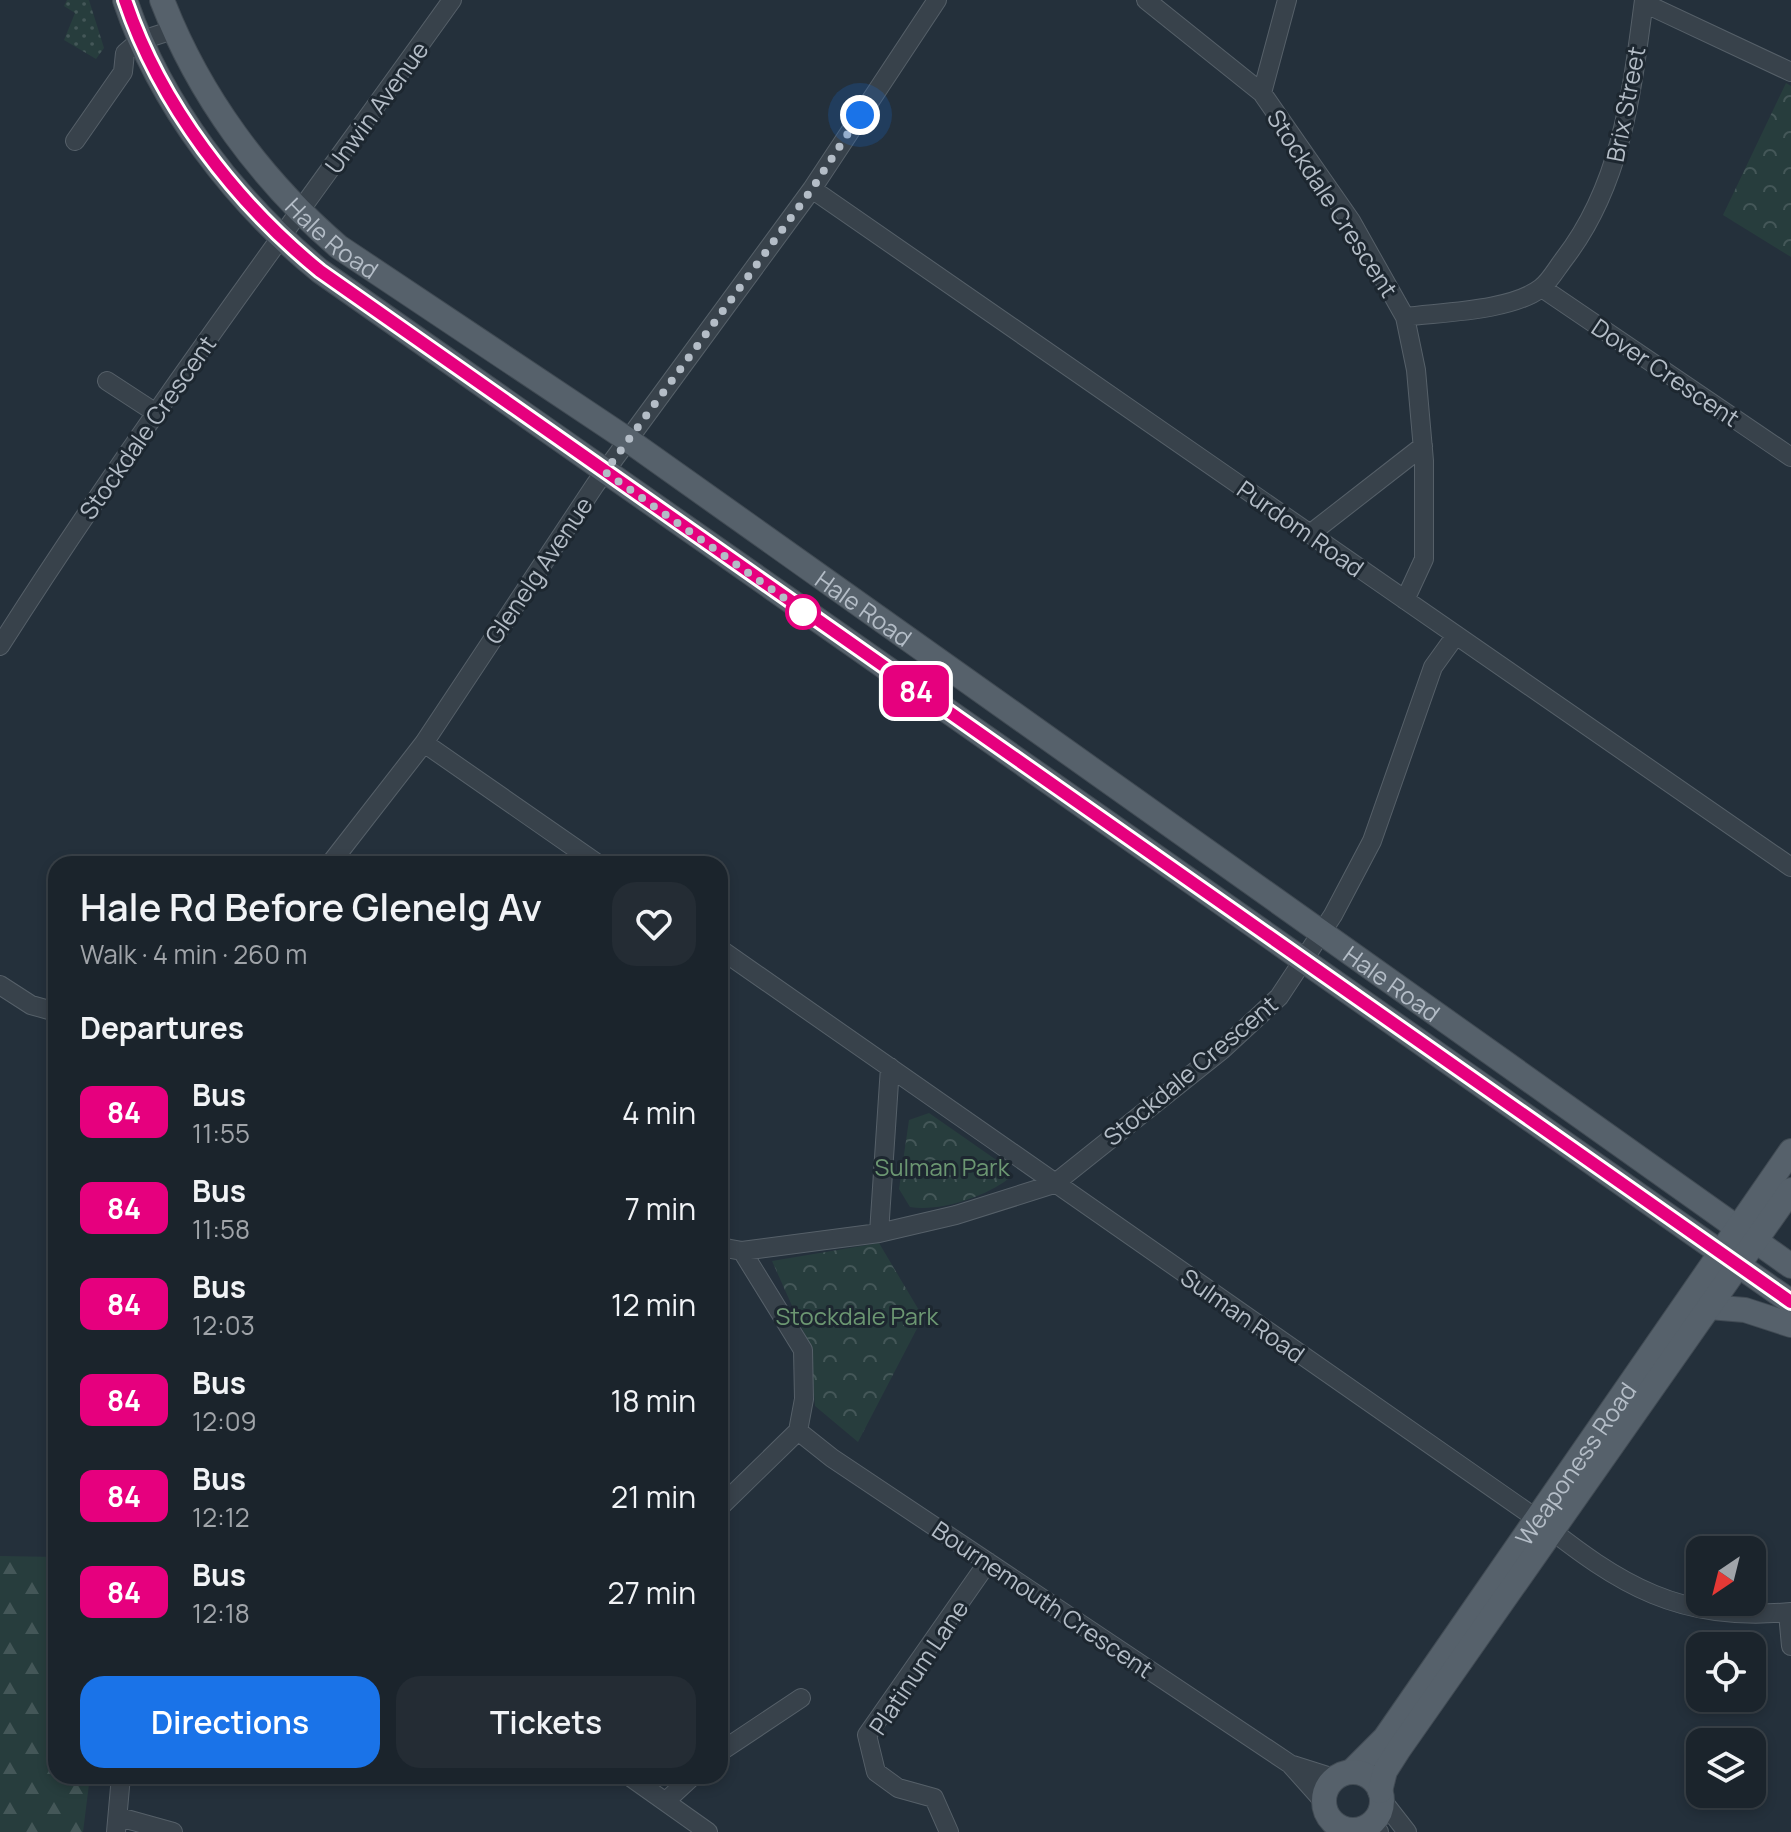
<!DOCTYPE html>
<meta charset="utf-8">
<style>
:root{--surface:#1b242c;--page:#242c34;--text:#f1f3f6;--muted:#a0a4a9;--line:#394148;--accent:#1a73e8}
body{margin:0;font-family:Manrope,sans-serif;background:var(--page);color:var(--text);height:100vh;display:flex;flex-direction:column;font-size:30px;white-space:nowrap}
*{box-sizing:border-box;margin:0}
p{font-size:26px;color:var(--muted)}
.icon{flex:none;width:44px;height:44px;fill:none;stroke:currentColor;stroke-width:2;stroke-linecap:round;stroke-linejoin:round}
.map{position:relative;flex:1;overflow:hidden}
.sheet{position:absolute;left:48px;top:856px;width:680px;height:928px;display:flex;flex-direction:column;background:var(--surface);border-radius:24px;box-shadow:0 4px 12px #0003,0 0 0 2px var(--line)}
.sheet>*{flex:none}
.badge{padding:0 16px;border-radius:12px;font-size:28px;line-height:52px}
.needle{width:52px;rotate:215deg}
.controls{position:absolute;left:1686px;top:1536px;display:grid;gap:16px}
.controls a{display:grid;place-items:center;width:80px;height:80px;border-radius:16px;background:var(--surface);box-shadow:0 4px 12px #0003,0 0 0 2px var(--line);font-size:40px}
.you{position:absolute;width:40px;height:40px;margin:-20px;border:6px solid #fff;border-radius:50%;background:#1a73e8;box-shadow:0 0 0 12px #1a73e833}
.map>.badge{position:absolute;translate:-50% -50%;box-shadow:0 0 0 4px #fff}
h2{padding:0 32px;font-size:30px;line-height:72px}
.round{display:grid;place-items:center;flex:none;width:84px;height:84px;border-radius:24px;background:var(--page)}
.headline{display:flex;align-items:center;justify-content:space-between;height:136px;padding:0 32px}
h1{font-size:38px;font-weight:600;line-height:60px}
.button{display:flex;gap:16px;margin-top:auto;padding:16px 32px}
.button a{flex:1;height:92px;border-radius:24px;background:var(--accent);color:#fff;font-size:32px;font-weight:600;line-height:92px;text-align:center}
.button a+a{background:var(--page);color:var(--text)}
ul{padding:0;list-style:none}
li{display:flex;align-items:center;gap:24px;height:96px;padding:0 32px}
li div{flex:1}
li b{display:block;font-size:30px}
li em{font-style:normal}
li .badge{min-width:88px;font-weight:700;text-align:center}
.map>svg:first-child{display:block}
.grass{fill:url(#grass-dots)}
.forest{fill:url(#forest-firs)}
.park{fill:url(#park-crowns)}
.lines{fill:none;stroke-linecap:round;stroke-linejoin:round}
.minor-casing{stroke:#566069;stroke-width:20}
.major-casing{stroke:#414b54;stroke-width:26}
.minor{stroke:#38424b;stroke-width:18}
.major{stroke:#56616b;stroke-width:24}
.line-casing{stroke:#fff;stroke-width:18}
.line{stroke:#e6007e;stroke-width:12}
.walk{stroke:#b4bdc7;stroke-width:8;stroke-dasharray:0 14.4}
.stop-dot{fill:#fff;stroke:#e6007e;stroke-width:4}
.labels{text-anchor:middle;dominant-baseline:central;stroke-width:6;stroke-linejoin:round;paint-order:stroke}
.street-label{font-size:24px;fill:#b4bdc7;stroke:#1d2730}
.park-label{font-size:24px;fill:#6c9772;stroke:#1d2730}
</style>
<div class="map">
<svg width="1791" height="1832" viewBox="0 0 1791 1832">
<defs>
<pattern id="grass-dots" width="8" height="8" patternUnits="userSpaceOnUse" patternTransform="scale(2)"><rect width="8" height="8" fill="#273d3d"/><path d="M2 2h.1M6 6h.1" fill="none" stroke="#445758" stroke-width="1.8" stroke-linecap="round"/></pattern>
<pattern id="forest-firs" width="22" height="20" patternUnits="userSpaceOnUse" patternTransform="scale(2)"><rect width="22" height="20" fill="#273d3d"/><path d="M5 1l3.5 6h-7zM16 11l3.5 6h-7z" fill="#445758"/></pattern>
<pattern id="park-crowns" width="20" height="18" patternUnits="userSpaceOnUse" patternTransform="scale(2)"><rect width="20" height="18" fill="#273d3d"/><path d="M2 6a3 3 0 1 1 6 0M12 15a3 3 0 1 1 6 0" fill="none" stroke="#445758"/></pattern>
</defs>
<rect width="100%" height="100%" fill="#24303b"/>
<path class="grass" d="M67,0h22l15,48 -8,11 -32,-19 11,-27 -11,-7z"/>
<path class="forest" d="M0,1556l56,1v219h34l-7,56h-83z"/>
<path class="park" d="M1786,83l5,3v171l-68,-42z
M929,1113l76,53 3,13c-23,18 -69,33 -98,28l-11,-18 10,-69z
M879,1243l44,74 -65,125 -43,-36 -5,-60 -38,-85z"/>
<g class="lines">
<g class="minor-casing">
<path id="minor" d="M1146,0l116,93 89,128 54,96 11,53 8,91v98l-19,41
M1644,3l147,69
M1262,93l25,-93
M75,141l48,-69 2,-19 14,-12 34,-11
M812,189l979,678
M1542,288l249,169
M1405,317c38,-5 106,-6 136,-29 9,-7 16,-20 23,-29 58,-75 68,-168 80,-259
M107,381l49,32
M1310,534l113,-88
M0,646c141,-222 299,-432 452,-646
M424,743l174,121
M330,864l94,-121 171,-258 217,-296 125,-189
M720,949l817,570c84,67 142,103 254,93
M0,985l31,20 25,7
M879,1233l11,-166
M720,1247l22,4 137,-18 77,-18 98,-31 168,-134 57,-53 54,-82 39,-74 61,-174 23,-32
M798,1431l34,27 458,306 34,38
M720,1507l78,-76 6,-32 -1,-49 -61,-99
M1788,1613l3,33
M720,1752l81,-54
M1293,1765l41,13
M629,1776l79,56
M1382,1800l25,32
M666,1801l27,-25
M119,1817l54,15
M1363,1828l16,4
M116,1832l5,-56
M949,1832l-15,-34 -36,-10 -22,-16 -9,-37 121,-173"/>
</g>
<g class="major-casing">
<g id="major">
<path d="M125,0c35,104 110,202 195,271l1471,1031"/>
<path id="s1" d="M162,0c37,96 99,180 177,247l289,193 1163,826"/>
<path d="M1709,1307l36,3 46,15"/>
<path id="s2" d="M1351,1772l34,-34 406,-587"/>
<circle cx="1353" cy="1801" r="29"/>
<path d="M1380,1791l5,-20 14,-22 392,-559"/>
</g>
</g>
<use href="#minor" class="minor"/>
<use href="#major" class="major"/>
</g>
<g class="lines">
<g class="line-casing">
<path id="line" d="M125,0c35,104 110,202 195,271l1471,1031"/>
</g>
<use href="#line" class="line"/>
<path class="walk" d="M803,612l8,5 -206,-145 207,-283 48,-74"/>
</g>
<circle class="stop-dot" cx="803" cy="612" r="16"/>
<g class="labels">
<g class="street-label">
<text transform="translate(1625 104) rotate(-79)">Brix Street</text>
<text transform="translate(376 107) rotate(-54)">Unwin Avenue</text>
<text transform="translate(1333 203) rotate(57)">Stockdale Crescent</text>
<text stroke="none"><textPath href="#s1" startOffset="296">Hale Road</textPath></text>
<text transform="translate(1666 372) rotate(34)">Dover Crescent</text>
<text transform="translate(147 427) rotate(-55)">Stockdale Crescent</text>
<text transform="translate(1301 528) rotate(35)">Purdom Road</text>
<text transform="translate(538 570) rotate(-56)">Glenelg Avenue</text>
<text stroke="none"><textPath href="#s1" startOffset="944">Hale Road</textPath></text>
<text stroke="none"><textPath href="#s1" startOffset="1592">Hale Road</textPath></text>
<text transform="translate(1190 1070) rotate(-40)">Stockdale Crescent</text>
<text transform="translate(1243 1315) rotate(35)">Sulman Road</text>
<text stroke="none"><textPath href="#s2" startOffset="382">Weaponess Road</textPath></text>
<text transform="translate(1043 1599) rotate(34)">Bournemouth Crescent</text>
<text transform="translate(918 1667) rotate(-56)">Platinum Lane</text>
</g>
<g class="park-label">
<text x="942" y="1166">Sulman Park</text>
<text x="857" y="1315">Stockdale Park</text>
</g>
</g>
</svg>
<div class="controls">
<a><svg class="needle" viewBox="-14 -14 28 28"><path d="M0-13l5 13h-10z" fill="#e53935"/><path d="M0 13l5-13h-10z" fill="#a0a4a9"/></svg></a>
<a><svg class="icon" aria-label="locate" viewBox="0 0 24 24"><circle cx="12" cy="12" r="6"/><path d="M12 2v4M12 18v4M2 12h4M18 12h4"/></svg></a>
<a><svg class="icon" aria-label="layers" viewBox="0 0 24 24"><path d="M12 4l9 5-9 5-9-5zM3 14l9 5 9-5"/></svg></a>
</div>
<div class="you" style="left:860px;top:115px"></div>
<b class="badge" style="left:916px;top:691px;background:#e6007e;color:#fff">84</b>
<section class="sheet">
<div class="headline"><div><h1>Hale Rd Before Glenelg Av</h1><p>Walk · 4 min · 260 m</p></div><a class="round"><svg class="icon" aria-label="heart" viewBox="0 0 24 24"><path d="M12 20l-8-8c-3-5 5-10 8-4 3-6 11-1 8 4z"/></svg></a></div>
<h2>Departures</h2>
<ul>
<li><span class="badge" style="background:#e6007e;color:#fff">84</span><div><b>Bus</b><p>11:55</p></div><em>4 min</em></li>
<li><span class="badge" style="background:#e6007e;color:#fff">84</span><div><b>Bus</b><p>11:58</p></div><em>7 min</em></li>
<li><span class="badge" style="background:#e6007e;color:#fff">84</span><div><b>Bus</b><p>12:03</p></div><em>12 min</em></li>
<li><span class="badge" style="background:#e6007e;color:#fff">84</span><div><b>Bus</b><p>12:09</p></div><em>18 min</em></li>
<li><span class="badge" style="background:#e6007e;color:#fff">84</span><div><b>Bus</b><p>12:12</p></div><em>21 min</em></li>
<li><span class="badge" style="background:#e6007e;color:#fff">84</span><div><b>Bus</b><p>12:18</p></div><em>27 min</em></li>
</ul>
<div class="button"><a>Directions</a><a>Tickets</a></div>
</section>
</div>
